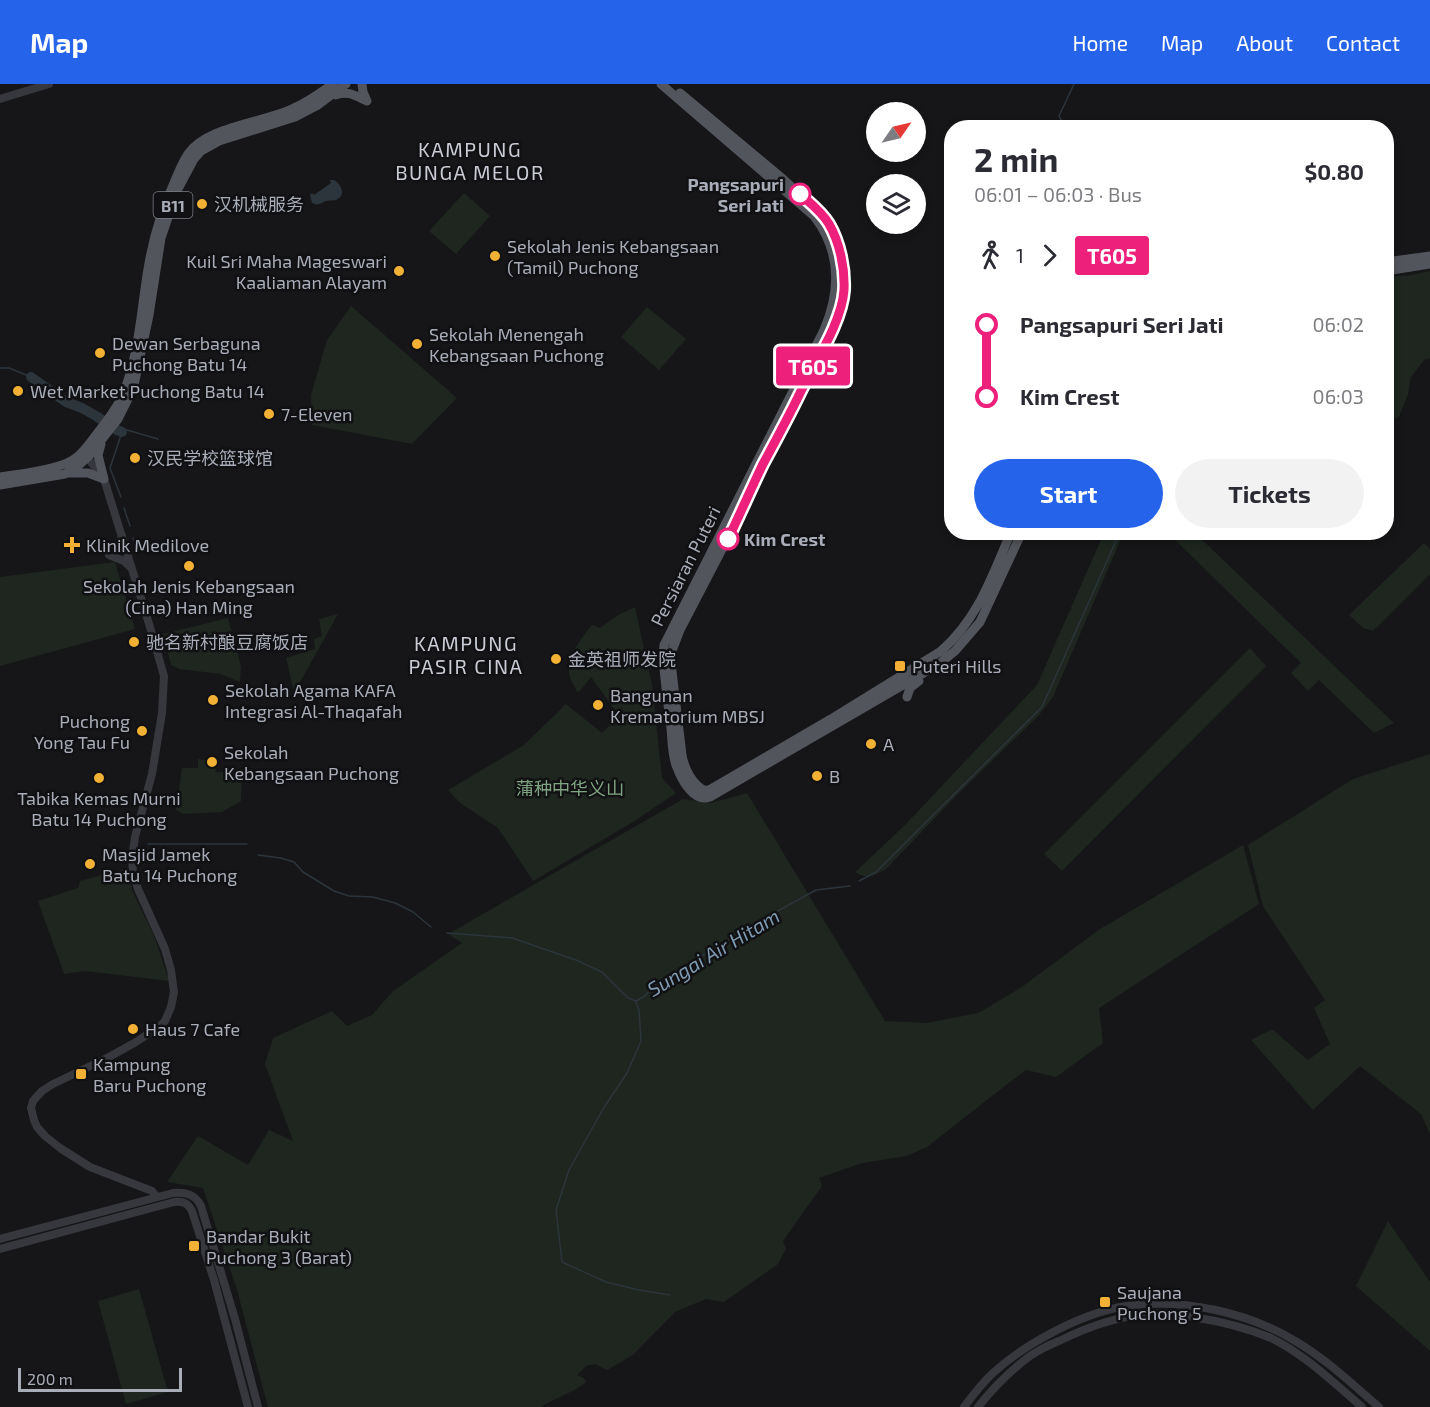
<!DOCTYPE html>
<meta charset="utf-8">
<style>
:root{--surface:#fff;--page:#f2f2f3;--text:#2b2b33;--muted:#7c7c81;--accent:#2563eb}
body{margin:0;font-family:"Exo 2","Noto Sans SC",sans-serif;background:var(--page);color:var(--text);height:100vh;display:flex;flex-direction:column;font-size:22px;white-space:nowrap}
*{box-sizing:border-box;margin:0}
p{font-size:20px;color:var(--muted)}
.icon{flex:none;width:33px;height:33px;fill:none;stroke:currentColor;stroke-width:2;stroke-linecap:round;stroke-linejoin:round}
.map{position:relative;flex:1;overflow:hidden}
.panel{position:absolute;left:944px;top:36px;width:450px;height:420px;display:flex;flex-direction:column;background:var(--surface);border-radius:24px;box-shadow:0 3px 9px #0003}
.panel>*{flex:none}
.badge{padding:0 12px;border-radius:4px;font-size:21px;line-height:39px}
.needle{width:39px;rotate:56deg}
.controls{position:absolute;left:866px;top:18px;display:grid;gap:12px}
.controls a{display:grid;place-items:center;width:60px;height:60px;border-radius:50%;background:var(--surface);box-shadow:0 3px 9px #0003;font-size:30px}
.scale{position:absolute;left:18px;bottom:15px;width:164px;box-sizing:border-box;padding-left:6px;border:3px solid #a8adb8;border-top:0;font-size:16px;line-height:21px;white-space:nowrap;color:#a8adb8;-webkit-text-stroke:4px #111113;paint-order:stroke}
.map>.badge{position:absolute;translate:-50% -50%;box-shadow:0 0 0 3px #fff}
.legs{display:flex;align-items:center;gap:9px;height:66px;padding:0 30px;font-size:20px}
.legs p{margin-inline-start:auto}
.summary{display:flex;align-items:center;justify-content:space-between;height:102px;padding:0 30px}
h1{font-size:33px;font-weight:700;line-height:45px}
.primary-button{display:flex;gap:12px;margin-top:auto;padding:12px 30px}
.primary-button a{flex:1;height:69px;border-radius:36px;background:var(--accent);color:#fff;font-size:24px;font-weight:700;line-height:69px;text-align:center}
.primary-button a+a{background:var(--page);color:var(--text)}
ul{padding:0 30px;list-style:none}
li{display:flex;align-items:center;gap:21px;height:72px;font-size:22px}
li i{display:grid;place-items:center;width:9px;height:100%;margin:0 8px;background:currentColor}
li i::after{content:'';width:15px;height:15px;margin:-8px;border:4px solid;border-radius:50%;background:var(--surface)}
li p{margin-inline-start:auto}
li:first-child i{background:linear-gradient(#0000 50%,currentColor 0)}
li:last-child i{background:linear-gradient(currentColor 50%,#0000 0)}
header{display:flex;align-items:center;gap:36px;box-sizing:border-box;height:84px;padding:0 30px;background:var(--accent);color:#fff}
header strong{font-size:28px}
nav{display:flex;gap:33px;margin-inline-start:auto;font-size:21px}
.map>svg:first-child{display:block}
.green{fill:#1e261f}
.water{fill:#2c353c}
.lines{fill:none;stroke-linecap:round;stroke-linejoin:round}
.stream{stroke:#2c353c;stroke-width:1.5}
.river{stroke:#2c353c;stroke-width:10}
.minor{stroke:#37383d;stroke-width:8}
.major{stroke:#53555c;stroke-width:9}
.line-1-casing{stroke:#fff;stroke-width:14}
.line-1{stroke:#ed207b;stroke-width:9}
.stop-1-dot{fill:#fff;stroke:#ed207b;stroke-width:3}
.poi-dot{fill:#f2b134;stroke:#111113;stroke-width:2}
.labels{text-anchor:middle;dominant-baseline:central;stroke-width:5;stroke-linejoin:round;paint-order:stroke}
.shield{fill:#111113;stroke:#7b7e86;stroke-width:1.5}
.shield-label{font-size:16px;font-weight:bold;fill:#a8adb8}
.stop-label{font-size:18px;font-weight:bold;fill:#a8adb8;stroke:#111113;text-anchor:end}
.poi-label{font-size:18px;fill:#a8adb8;stroke:#111113;text-anchor:start}
.street-label{font-size:18px;fill:#a8adb8;stroke:#111113}
.park-label{font-size:18px;fill:#7fa381;stroke:#111113}
.neighbourhood-label{font-size:20px;letter-spacing:1.5px;fill:#c9ccd4;stroke:#111113}
.water-label{font-size:20px;font-style:italic;fill:#7f9bb3;stroke:#111113}
</style>
<header>
<strong>Map</strong>
<nav><a>Home</a><a>Map</a><a>About</a><a>Contact</a></nav>
</header>
<div class="map">
<svg width="1430" height="1323" viewBox="0 0 1430 1323">
<rect width="100%" height="100%" fill="#161618"/>
<path class="green" d="M464,109l26,23 -34,38 -27,-23z
M1430,187v87l-6,2 -13,17 -3,17 -9,23 -13,4v-144l26,-2z
M351,222l106,92 -45,46 -100,-19 -1,-30 16,-55z
M647,223l39,32 -27,31 -38,-33z
M1104,449h21l-2,1 -70,163 -14,18 -81,79 -73,76c-13,6 -17,10 -30,2l50,-47 132,-140z
M1168,449h27l199,190 -20,10 -55,-53 -11,11 -17,-18 10,-10z
M1424,459l6,6v25l-57,57 -10,-3 -14,-13z
M115,478l20,67 -135,37v-89z
M635,523l17,78 10,93 14,15 -43,29 -100,59 -35,-53 -38,-25 -12,-13 76,-45 42,-41 36,29 17,-17 -28,-39 -11,14 -3,1c-2,-5 -5,-9 -7,-14 -6,-18 11,-40 22,-53l8,3 18,-13z
M338,530l-44,79 -8,-35 29,-9 -1,-10 8,-3 -3,-17z
M228,534l13,49 -1,15 -19,-8 -42,-5 -8,-4 -8,-31z
M1250,564l16,18 -204,205 -18,-17z
M1430,670v380l-9,-20 -61,-48 -47,44 -62,-70 21,-11 36,31 22,-16 -16,-36 11,-8 -62,-94 -15,-61 105,-66z
M198,675l16,3 2,10h26l-1,29 -19,11 -39,2 -7,-4 6,-42h16z
M747,709l138,228 42,2 51,-10 41,-24 81,-60 143,-84 16,59 -160,104 4,35 -47,34 -30,-7 -25,19 -74,58 -20,9 -45,7 -43,15 3,8 -39,55 3,8 -8,15 -54,38 -18,-3 -31,13 -42,43 -26,15 -12,-6 -9,2 -9,9 7,3 2,4c-9,9 -33,17 -45,25h-273l-31,-117 -34,-102 -36,-6 31,-46 50,29 21,-35 24,11 -28,-77 8,-26 59,-27 15,15 25,-11 21,-24 69,-48 -14,-9 235,-135 28,4z
M128,784l4,22 23,48 14,43 -84,-10 -21,3 -26,-73 40,-13 2,-7z
M1388,1137l42,61v69l-74,-65z
M139,1205l29,103 -42,12 -28,-103z"/>
<path class="water" d="M330,96h4c7,4 13,15 2,20 -4,1 -5,0 -10,1 -6,2 -7,5 -14,2l-2,-8 2,-2 2,2 17,-12z"/>
<g class="lines">
<path class="stream" d="M1066,44l-7,-12 15,-32
M0,284h9l22,9
M121,413l-11,-29 12,-36 5,-2 31,9
M124,424l6,18
M133,454l4,11
M148,760h99
M258,771l23,3 13,4 9,10 31,19 15,5 24,1 22,6 18,9 18,15
M859,797l17,-9 166,-165 78,-175
M447,849l65,5 64,22 26,12 26,26 8,3 9,-5 9,-11 100,-61 62,-34 34,-4
M636,918l3,8 2,31 -14,32 -24,36 -34,61 -13,40 6,52 44,20 33,8 31,5"/>
<path class="river" d="M31,293l35,25 16,6 14,8 21,14 5,2"/>
<path class="minor" d="M0,15l49,-15
M84,369l20,26 46,148 14,49 -2,37 -10,61 -17,63 -3,21 1,16 5,15 27,60 6,21 3,22 -3,15 -6,14 -5,5 -24,16 -27,15 -56,27 -11,7 -9,10 -2,7 3,12 3,7 8,9 15,12 30,19 62,24 5,6
M122,452l-5,11 -8,8 15,6 7,7
M0,1155l173,-46c13,-1 22,1 28,13l34,113 23,88
M0,1165l174,-47c9,-1 14,1 18,9l22,69 34,127
M964,1323c9,-12 18,-24 29,-34 33,-30 89,-60 133,-67 57,-8 122,6 171,36 30,18 55,42 82,65
M978,1323c15,-19 33,-37 52,-51 9,-6 19,-11 29,-15 34,-17 71,-29 110,-28 7,0 15,2 23,4 27,4 53,10 79,21 32,15 64,46 91,69"/>
<path class="major" d="M362,0l1,8 4,9
M661,0l153,132c27,35 27,74 10,114l-160,315 -1,13c2,24 5,47 8,70 1,12 1,26 5,37 5,14 17,38 34,32l229,-133 16,-13 25,-29 42,-90
M680,9l103,86 38,35 8,10 6,16 8,29 1,12 -1,12 -6,26 -48,99 -26,48 -21,45 -62,119 -7,18 -2,15 11,92c2,13 11,31 24,36l5,-2 120,-70 110,-68c37,-32 51,-75 70,-119
M336,11c11,-5 20,1 31,6
M1386,178l44,-6
M1386,187l44,-7
M101,360l-3,11 6,24
M69,389h19l16,6
M0,393c19,-3 49,-6 67,-14 12,-5 21,-17 29,-28 10,-13 21,-26 27,-41 16,-39 18,-83 25,-125 5,-30 13,-58 26,-86 4,-10 8,-20 14,-29 19,-28 76,-31 106,-46 14,-6 26,-15 39,-24
M0,401l65,-11 13,-8 10,-9 30,-38 10,-20 6,-14 15,-70 12,-77 16,-47 17,-32 7,-8 18,-10 76,-24 23,-12 28,-21
M907,613l3,-9 9,-7"/>
</g>
<g class="lines">
<g class="line-1-casing">
<path id="line-1" d="M728,455c12,-25 23,-50 35,-75 13,-24 26,-48 38,-73 14,-29 41,-69 43,-101 1,-21 -4,-47 -15,-66 -7,-12 -19,-21 -29,-30"/>
</g>
<use href="#line-1" class="line-1"/>
</g>
<g class="stop-1-dot">
<circle cx="800" cy="110" r="10"/>
<circle cx="728" cy="455" r="10"/>
</g>
<g class="poi-dot">
<circle cx="202" cy="120" r="6"/>
<circle cx="495" cy="172" r="6"/>
<circle cx="399" cy="187" r="6"/>
<circle cx="417" cy="260" r="6"/>
<circle cx="100" cy="269" r="6"/>
<circle cx="18" cy="307" r="6"/>
<circle cx="269" cy="330" r="6"/>
<circle cx="135" cy="374" r="6"/>
<path d="M69 452h6v6h6v6h-6v6h-6v-6h-6v-6h6z"/>
<circle cx="189" cy="482" r="6"/>
<circle cx="134" cy="558" r="6"/>
<circle cx="556" cy="575" r="6"/>
<rect x="894" y="576" width="12" height="12" rx="3"/>
<circle cx="213" cy="616" r="6"/>
<circle cx="598" cy="621" r="6"/>
<circle cx="142" cy="647" r="6"/>
<circle cx="871" cy="660" r="6"/>
<circle cx="212" cy="678" r="6"/>
<circle cx="817" cy="692" r="6"/>
<circle cx="99" cy="694" r="6"/>
<circle cx="90" cy="780" r="6"/>
<circle cx="133" cy="945" r="6"/>
<rect x="75" y="984" width="12" height="12" rx="3"/>
<rect x="188" y="1156" width="12" height="12" rx="3"/>
<rect x="1099" y="1212" width="12" height="12" rx="3"/>
</g>
<g class="labels">
<rect class="shield" x="153.5" y="108" width="39" height="26" rx="4.5"/>
<g class="shield-label">
<text x="173" y="121">B11</text>
</g>
<g class="stop-label">
<text x="784" y="100">Pangsapuri<tspan x="784" dy="21">Seri Jati</tspan></text>
<text x="744" y="455" text-anchor="start">Kim Crest</text>
</g>
<g class="poi-label">
<text x="214" y="120">汉机械服务</text>
<text x="507" y="162">Sekolah Jenis Kebangsaan<tspan x="507" dy="21">(Tamil) Puchong</tspan></text>
<text x="387" y="177" text-anchor="end">Kuil Sri Maha Mageswari<tspan x="387" dy="21">Kaaliaman Alayam</tspan></text>
<text x="429" y="250">Sekolah Menengah<tspan x="429" dy="21">Kebangsaan Puchong</tspan></text>
<text x="112" y="259">Dewan Serbaguna<tspan x="112" dy="21">Puchong Batu 14</tspan></text>
<text x="30" y="307">Wet Market Puchong Batu 14</text>
<text x="281" y="330">7-Eleven</text>
<text x="147" y="374">汉民学校篮球馆</text>
<text x="86" y="461">Klinik Medilove</text>
<text x="189" y="502" text-anchor="middle">Sekolah Jenis Kebangsaan<tspan x="189" dy="21">(Cina) Han Ming</tspan></text>
<text x="146" y="558">驰名新村酿豆腐饭店</text>
<text x="568" y="575">金英祖师发院</text>
<text x="912" y="582">Puteri Hills</text>
<text x="225" y="606">Sekolah Agama KAFA<tspan x="225" dy="21">Integrasi Al-Thaqafah</tspan></text>
<text x="610" y="611">Bangunan<tspan x="610" dy="21">Krematorium MBSJ</tspan></text>
<text x="130" y="637" text-anchor="end">Puchong<tspan x="130" dy="21">Yong Tau Fu</tspan></text>
<text x="883" y="660">A</text>
<text x="224" y="668">Sekolah<tspan x="224" dy="21">Kebangsaan Puchong</tspan></text>
<text x="829" y="692">B</text>
<text x="99" y="714" text-anchor="middle">Tabika Kemas Murni<tspan x="99" dy="21">Batu 14 Puchong</tspan></text>
<text x="102" y="770">Masjid Jamek<tspan x="102" dy="21">Batu 14 Puchong</tspan></text>
<text x="145" y="945">Haus 7 Cafe</text>
<text x="93" y="980">Kampung<tspan x="93" dy="21">Baru Puchong</tspan></text>
<text x="206" y="1152">Bandar Bukit<tspan x="206" dy="21">Puchong 3 (Barat)</tspan></text>
<text x="1117" y="1208">Saujana<tspan x="1117" dy="21">Puchong 5</tspan></text>
</g>
<g class="street-label">
<text transform="translate(685 482) rotate(-63)">Persiaran Puteri</text>
</g>
<g class="park-label">
<text x="570" y="704">蒲种中华义山</text>
</g>
<g class="neighbourhood-label">
<text x="470" y="65">KAMPUNG<tspan x="470" dy="23">BUNGA MELOR</tspan></text>
<text x="466" y="559">KAMPUNG<tspan x="466" dy="23">PASIR CINA</tspan></text>
</g>
<g class="water-label">
<text transform="translate(713 868) rotate(-31)">Sungai Air Hitam</text>
</g>
</g>
</svg>
<div class="controls">
<a><svg class="needle" viewBox="-14 -14 28 28"><path d="M0-13l5 13h-10z" fill="#e53935"/><path d="M0 13l5-13h-10z" fill="#7c7c81"/></svg></a>
<a><svg class="icon" aria-label="layers" viewBox="0 0 24 24"><path d="M12 4l9 5-9 5-9-5zM3 14l9 5 9-5"/></svg></a>
</div>
<div class="scale">200 m</div>
<b class="badge" style="left:813px;top:282px;background:#ed207b;color:#fff">T605</b>
<section class="panel">
<div class="summary"><div><h1>2 min</h1><p>06:01 – 06:03 · Bus</p></div><b>$0.80</b></div>
<div class="legs"><svg class="icon" aria-label="walk" viewBox="0 0 24 24"><circle cx="13" cy="4" r="2"/><path d="M13 8l-2 6 4 7M11 14l-3 7M7 12l3-4h3l4 4"/></svg>1<svg class="icon" aria-label="forward" viewBox="0 0 24 24"><path d="M9 5l7 7-7 7"/></svg><b class="badge" style="background:#ed207b;color:#fff">T605</b></div>
<ul>
<li><i style="color:#ed207b"></i><b>Pangsapuri Seri Jati</b><p>06:02</p></li>
<li><i style="color:#ed207b"></i><b>Kim Crest</b><p>06:03</p></li>
</ul>
<div class="primary-button"><a>Start</a><a>Tickets</a></div>
</section>
</div>
